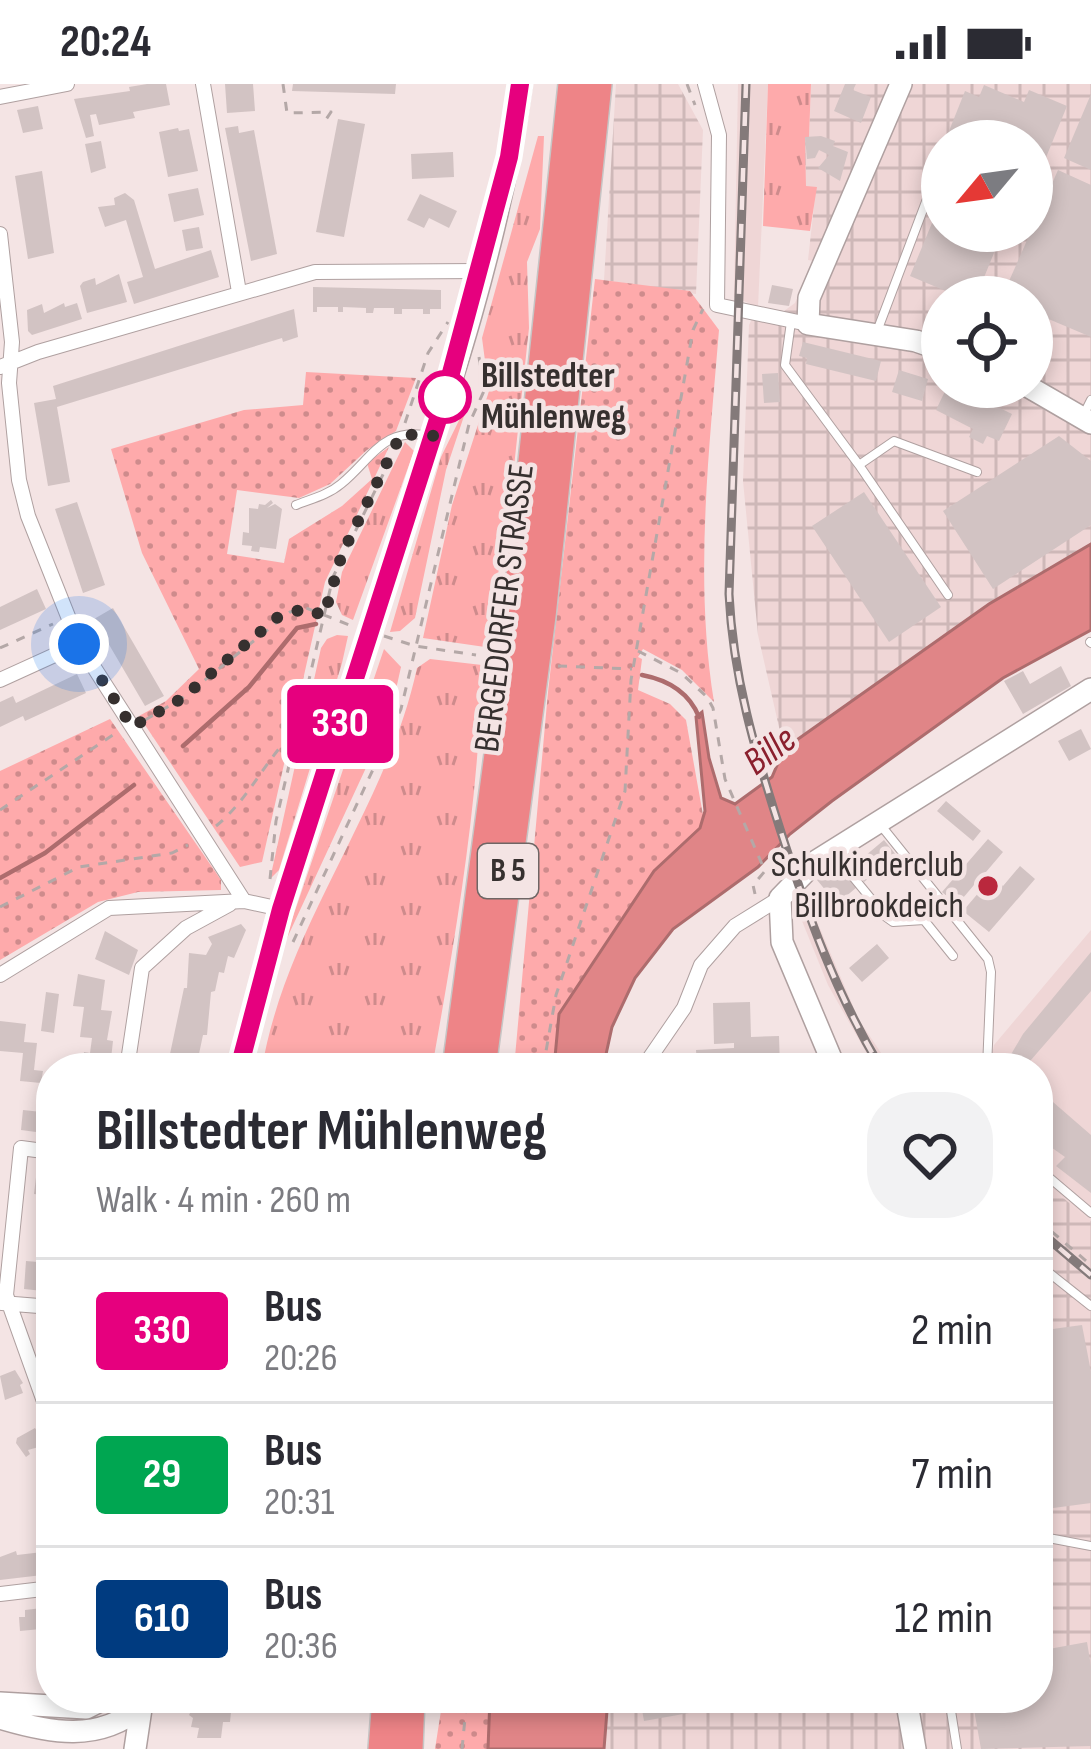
<!DOCTYPE html>
<meta charset="utf-8">
<style>
:root{--surface:#fff;--page:#f2f2f3;--text:#2b2b33;--muted:#7c7c81;--line:#e1e1e2}
body{margin:0;font-family:"Sofia Sans Condensed",sans-serif;background:var(--page);color:var(--text);height:100vh;display:flex;flex-direction:column;font-size:45px;white-space:nowrap}
*{box-sizing:border-box;margin:0}
p{font-size:39px;color:var(--muted)}
.icon{flex:none;width:66px;height:66px;fill:none;stroke:currentColor;stroke-width:2;stroke-linecap:round;stroke-linejoin:round}
.map{position:relative;flex:1;overflow:hidden}
.drawer{position:absolute;left:36px;top:969px;width:1017px;height:660px;display:flex;flex-direction:column;background:var(--surface);border-radius:48px;box-shadow:0 6px 18px #0003}
.drawer>*{flex:none}
.badge{padding:0 24px;border-radius:9px;font-size:42px;line-height:78px}
.needle{width:78px;rotate:241deg}
.tools{position:absolute;left:921px;top:36px;display:grid;gap:24px}
.tools a{display:grid;place-items:center;width:132px;height:132px;border-radius:50%;background:var(--surface);box-shadow:0 6px 18px #0003;font-size:60px}
.you{position:absolute;width:60px;height:60px;margin:-30px;border:9px solid #fff;border-radius:50%;background:#1a73e8;box-shadow:0 0 0 18px #1a73e833}
.map>.badge{position:absolute;translate:-50% -50%;box-shadow:0 0 0 6px #fff}
.round{display:grid;place-items:center;flex:none;width:126px;height:126px;border-radius:48px;background:var(--page)}
.head{display:flex;align-items:center;justify-content:space-between;height:204px;padding:0 60px}
h1{font-size:57px;font-weight:700;line-height:90px}
ul{padding:0;list-style:none}
li{display:flex;align-items:center;gap:36px;height:144px;padding:0 60px;border-top:3px solid var(--line)}
li div{flex:1}
li b{display:block;font-size:45px}
li em{font-style:normal}
li .badge{min-width:132px;font-weight:700;text-align:center}
.status{display:flex;justify-content:space-between;align-items:center;height:84px;padding:0 60px;background:var(--surface);direction:ltr}
.status svg{height:33px;fill:currentColor}
.map>svg:first-child{display:block}
.built{fill:#efd6d6}
.industrial{fill:url(#industrial-grid);fill-rule:evenodd}
.grass{fill:url(#grass-tufts)}
.park{fill:url(#park-dots)}
.water{fill:#e08587;stroke:#ad6c6d;stroke-width:3}
.lines{fill:none;stroke-linecap:round;stroke-linejoin:round}
.stream{stroke:#ad6c6d;stroke-width:4.5}
.building{fill:#d2c3c3}
.lane-casing{stroke:#afa0a0;stroke-width:10}
.street-casing{stroke:#afa0a0;stroke-width:16}
.secondary-casing{stroke:#afa0a0;stroke-width:24}
.highway-casing{stroke:#c7c5c5;stroke-width:30}
.path{stroke:#b4a8a7;stroke-width:3;stroke-dasharray:9 9;stroke-linecap:butt}
.lane{stroke:#fff;stroke-width:8}
.street{stroke:#fff;stroke-width:14}
.secondary{stroke:#fff;stroke-width:21}
.highway{stroke:#ee8487;stroke-width:27}
.rail-casing{stroke:#847a7a;stroke-width:9}
.rail{stroke:#f4e4e4;stroke-width:4.5;stroke-dasharray:14;stroke-linecap:butt}
.secondary-bridge-casing{stroke:#afa0a0;stroke-width:24;stroke-linecap:butt}
.secondary-bridge{stroke:#fff;stroke-width:21}
.line-casing{stroke:#fff;stroke-width:27}
.line{stroke:#e6007e;stroke-width:18}
.walk{stroke:#36302f;stroke-width:12;stroke-dasharray:0 21.6}
.stop-dot{fill:#fff;stroke:#e6007e;stroke-width:6}
.poi-dot{fill:#ba283d;stroke:#f4e4e4;stroke-width:4.5}
.labels{text-anchor:middle;dominant-baseline:central;stroke-width:9;stroke-linejoin:round;paint-order:stroke}
.shield{fill:#f4e4e4;stroke:#6f6665;stroke-width:3}
.shield-label{font-size:33px;font-weight:bold;fill:#36302f}
.stop-label{font-size:36px;font-weight:bold;fill:#36302f;stroke:#f4e4e4;text-anchor:start}
.street-label{font-size:36px;fill:#36302f;stroke:#f4e4e4}
.poi-label{font-size:36px;fill:#36302f;stroke:#f4e4e4;text-anchor:end}
.water-label{font-size:39px;font-style:italic;fill:#8b202e;stroke:#f4e4e4}
</style>
<div class="status"><b>20:24</b><svg viewBox="0 0 49 12"><path d="M0 12V9h3v3zM5 12V6h3v6zM10 12V3h3v9zM15 12V0h3v12zM26 1h20v11H26zM47 4h2v5h-2z"/></svg></div>
<div class="map">
<svg width="1091" height="1665" viewBox="0 0 1091 1665">
<defs>
<pattern id="industrial-grid" width="8" height="8" patternUnits="userSpaceOnUse" patternTransform="scale(3)"><rect width="8" height="8" fill="#efd6d6"/><path d="M0 4h8M4 0v8" fill="none" stroke="#ceb8b8"/></pattern>
<pattern id="grass-tufts" width="24" height="20" patternUnits="userSpaceOnUse" patternTransform="scale(3)"><rect width="24" height="20" fill="#feaaab"/><path d="M3 7l-1-3M5 7V3M7 7l1-3M15 17l-1-3M17 17v-4M19 17l1-3" fill="none" stroke="#ce8b8c"/></pattern>
<pattern id="park-dots" width="8" height="8" patternUnits="userSpaceOnUse" patternTransform="scale(3)"><rect width="8" height="8" fill="#feaaab"/><path d="M2 2h.1M6 6h.1" fill="none" stroke="#ce8b8c" stroke-width="1.8" stroke-linecap="round"/></pattern>
</defs>
<rect width="100%" height="100%" fill="#f4e4e4"/>
<path class="built" d="M738,0h30l-10,223 -24,-10z
M815,833l44,103 32,48h-16l-47,-83 -26,-64z
M1091,846v291l-53,-44v-109h-49l5,-23z"/>
<path class="industrial" d="M616,0h62l25,46 -7,164 -92,-14z
M811,0h280v460l-102,60 -205,145 -26,-114 -15,-154 6,-156 9,-18 26,4 11,-8 18,-42 -5,-1 8,-72 -10,-1 -1,-50 4,-1zM942,57h90v90h-90zM942,213h90v90h-90z
M1038,1093l53,44v528h-487l4,-51h430z"/>
<path class="grass" d="M768,0h43l-2,53 -4,1 1,48 11,1 -7,44 -47,-5z
M538,52h6l-4,93 -13,33 2,66 -20,185 -24,134 -62,-9 29,-133 37,-114 -7,-53z
M470,314l-24,72 -31,148 -15,13 -10,1 51,-175z
M405,358l9,9 -61,169 -11,-5 -6,-13 6,-30z
M337,551l11,1 -6,27 -63,207 -9,9 51,-231 6,-9z
M384,565l17,18 -11,49 -108,233z
M430,575l52,6c-3,137 -26,268 -50,403h-170c24,-143 125,-260 155,-400z"/>
<path class="park" d="M595,195l95,12 29,39c-10,123 -25,249 -5,372l-32,-32 -39,-21 -5,8 4,2 -4,31 32,14 16,16 17,95 -3,13 -46,44 -95,142 -5,54h-40l34,-376z
M306,288l110,6 -20,53 -29,19 -37,34 -31,14 -62,-8 -10,64 57,9 5,-24 53,-33 30,-27 -5,-16 22,-16 -64,135 -63,280 -22,5 -101,-151 27,-15 33,-32 -57,-116 -31,-104 133,-39 59,-5z
M110,635l111,161v10l-83,2 -40,10 -98,58v-189z
M443,1614h47l-2,51h-53z"/>
<path class="water" d="M1091,460v86l-88,48 -171,123 -42,33 -32,33 -85,62 -38,49 -23,49 -9,41h-49l5,-54 95,-143 46,-43 5,-17 -9,-94 6,-5 7,46 12,40 14,6 37,-27 12,-28 205,-145z
M490,1614h118l-4,51h-116z"/>
<g class="lines">
<path class="stream" d="M642,591c26,5 47,17 57,42
M183,662l66,-59 48,-59 19,-4
M0,794l45,-25 89,-68"/>
</g>
<path class="building" d="M147,0h19l4,21 -37,7 2,6 -36,7 -3,-11 -6,1 4,21 -8,2 -12,-39 56,-8 -1,-4z
M225,0h28l2,27 -28,2z
M293,0h103l-1,10 -103,-3z
M845,0h11l-3,6 18,7 -10,26 -27,-12z
M984,1l40,17 5,-12 38,16 -31,76 -4,-1v-40h-87l20,-50 14,6z
M1091,10v76l-27,-12z
M38,22l5,23 -20,4 -6,-23z
M338,35l27,5 -21,113 -28,-5z
M238,42l1,7 15,-3 23,124 -26,7 -26,-133z
M178,44l1,3 10,-2 9,42 -30,6 -9,-45z
M821,52l14,5 -2,5 15,6 -8,29 -22,-13 11,-13 -10,-5 -4,8 -8,1 -2,-22z
M101,57l5,27 -15,5 -6,-29z
M453,68l1,25 -42,2 -1,-25z
M1058,86l33,15v152l-59,-25v-15h-30z
M42,87l12,82 -26,6 -13,-83z
M198,104l6,27 -30,7 -6,-28z
M125,109l9,7 21,69 56,-19 8,27 -85,27 -7,-22 16,-5 -17,-57 -21,7 -7,-20 17,-2 -1,-7z
M420,110l37,17 -8,17 -20,-10 -5,10 -17,-8z
M942,115v32h61l-27,66h-16l-50,-21z
M199,143l4,21 -17,3 -4,-21z
M119,190l8,28 -40,11 -7,-27 3,-4 12,-4 1,7z
M772,201l21,4 -4,17 -21,-3z
M313,203l128,3v19h-11v5h-7v-5h-21v5h-8v-6h-20l-1,5h-7v-5l-23,-1v5h-5v-5h-21v5h-4z
M64,219l1,4 12,-4 5,16 -50,16 -4,-4 -1,-21 15,-6 2,9z
M294,225l4,28 -15,5 -1,-4 -225,69 13,75 -22,4 -14,-83 22,-4 -3,-13z
M803,258l78,19 -5,20 -70,-17 1,-6 -8,-2z
M899,286l29,9 -6,22 -30,-9z
M778,289l2,29 -16,1 -2,-29z
M947,303h10l55,27 -13,27 -12,-5 -4,8 -14,-7 4,-8 -37,-19z
M1059,352l32,25v64l-98,64 -50,-78z
M864,408l77,115 -52,35 -77,-116z
M271,416l2,3 -6,5 8,-4 7,5 -6,40 -16,-2 -1,5 -8,-1 1,-5 -10,-1 1,-13 6,1v-25l9,1 1,-5 6,1z
M77,418l28,83 -22,8 -28,-84z
M37,505l9,20 -46,21v-23z
M113,524l51,88 -19,10 -51,-87z
M1061,582l10,20 -48,28 -19,-33 19,-10 7,13z
M77,590l9,19 -61,28 -2,-5 -23,11v-25l13,-6 3,7z
M1081,645l10,20 -22,12 -11,-20z
M946,717l35,30 -8,10 -36,-30z
M988,755l15,13 -17,20 17,14 17,-20 15,13 -46,53 -26,-21 17,-20 -6,-6 -17,20 -15,-13z
M884,756l13,16 -33,26 -12,-15z
M838,779l19,24 -20,17 -20,-24z
M241,840l5,6 -12,28 -6,-2 -4,17 -5,-1 -4,19 -4,1 -4,43h-4l-7,33h-29l17,-80h3l2,-35 17,2 6,-11 -4,-7z
M105,847l33,19 -9,25 -34,-16z
M877,860l12,14 -27,24 -13,-14z
M1091,868v39l-67,77h-21l20,-34z
M78,890l27,6 -4,30 11,1 -5,29 6,1 -3,27h-22l1,-7h-6l1,-9 6,1 2,-15 -12,-1 4,-30 -11,-1z
M46,908l13,2 -5,39 -13,-2z
M750,918l1,35 28,-1 1,32h-24v-5l-21,1v4h-38l-1,-18 38,-2v-5l-20,1 -1,-41z
M0,937l26,3 -2,18 13,1 -3,27 9,1 -2,12 -21,-2 3,-28 -23,-2z
M1038,1005l53,46v58l-35,-27 9,-9 -17,-12 -10,12z
M23,1026l28,3v21l-30,-4z
M37,1085l14,2v25l-17,-2z
M26,1177l12,1 -1,10 8,1 -2,18 -19,-2z
M1082,1241l9,47v131l-53,7v-179z
M15,1286l8,13 -3,2 3,8 -18,7 -5,-24z
M35,1344l11,17 -18,5 2,4 -4,3 -10,-14 1,-5z
M37,1386l14,3v25l-14,-2z
M16,1467l1,4 34,-4v23l-51,6v-23z
M51,1523v21l-31,3 -1,-14h6v-7z
M1087,1558l4,24v80l-110,3 -9,-51h66v-47z
M640,1614h122v2l-118,21z
M194,1621l37,7 -1,10h-7l-2,16h-24l2,-10 -8,-1 2,-9 -4,-3z"/>
<g class="lines">
<g class="lane-casing">
<path id="lane" d="M791,238l-6,43 74,100 35,-24 83,31
M876,250l65,-172
M1083,332l8,-16
M859,381l89,130
M296,421c15,-6 32,-10 45,-21 32,-26 41,-58 90,-48
M1090,558l1,1
M879,739l109,136 3,13 -4,96
M835,771l51,62 7,5 31,-2 29,36
M1038,1084l53,45
M1038,1180l53,42
M1038,1452l53,10
M949,1614l8,51"/>
</g>
<g class="street-casing">
<path id="street" d="M203,0l36,208
M705,0l14,51 -2,170 91,19
M0,13l67,-13
M0,150l12,108 -3,41 10,97 9,36 51,128 165,257
M0,283l38,-15 277,-80 165,-1
M0,596l79,-36
M0,891l109,-67 135,-7 37,8
M127,984l15,-100 44,-40 44,-24
M647,984l2,-9 35,-51 17,-43 34,-39 45,-28
M51,1068l-30,-4 -15,147 45,126
M2,1219l49,4
M0,1510l51,-6"/>
</g>
<g class="secondary-casing">
<path id="secondary" d="M901,0l-92,214 -1,26 108,17 26,9
M1029,303l62,36
M370,544c58,-177 126,-358 151,-544
M239,984l42,-159 85,-267
M835,984l-53,-126 -2,-44 35,-36 276,-173
M906,1614l9,51
M0,1619l86,5 20,-10
M0,1634c50,15 99,25 142,-12
M135,1665l7,-47"/>
</g>
<g class="highway-casing">
<path id="highway" d="M456,984l56,-418 60,-566
M482,984l60,-452 56,-532
M382,1665l4,-51
M409,1665l2,-51"/>
</g>
<path class="path" d="M283,0l4,29 44,-1 -6,9
M687,0l8,21
M405,339l23,-70 20,-31
M384,552l31,10 61,9
M0,564l53,-24
M638,567l43,22 26,24 6,11 12,71 40,92 -12,14 2,9
M558,582l74,3
M145,636l36,-21 109,-87 16,-4 46,18
M0,726l119,-79
M216,742c32,-26 48,-64 77,-93
M270,795l6,-58 57,-244 60,-123
M0,823l79,-40 93,-14 16,-8
M293,858l108,-233 68,-285 15,-33 -5,-34
M543,984l13,-73 69,-204 6,-111 62,-350 10,-21
M1038,1136l53,45
M462,1665l5,-51"/>
<use href="#lane" class="lane"/>
<use href="#street" class="street"/>
<use href="#secondary" class="secondary"/>
<use href="#highway" class="highway"/>
<g class="rail-casing">
<path id="rail" d="M746,0l-17,510c4,83 26,157 51,235 27,84 55,163 101,239
M1038,1146l53,45"/>
</g>
<use href="#rail" class="rail"/>
<g class="secondary-bridge-casing">
<path id="secondary-bridge" d="M366,558l4,-14"/>
</g>
<use href="#secondary-bridge" class="secondary-bridge"/>
</g>
<g class="lines">
<g class="line-casing">
<path id="line" d="M239,984l42,-159 160,-499 68,-253 11,-73"/>
</g>
<use href="#line" class="line"/>
<path class="walk" d="M79,560l53,83 49,-28 97,-82 28,-9 18,8 18,-62 59,-120 32,2 12,-39"/>
</g>
<circle class="stop-dot" cx="445" cy="313" r="24"/>
<circle class="poi-dot" cx="988" cy="802" r="12"/>
<g class="labels">
<rect class="shield" x="478" y="760" width="60" height="54" rx="9"/>
<g class="shield-label">
<text x="508" y="787">B 5</text>
</g>
<g class="stop-label">
<text x="481" y="292">Billstedter<tspan x="481" dy="41">Mühlenweg</tspan></text>
</g>
<g class="street-label">
<text transform="translate(505 524) rotate(-83)">BERGEDORFER STRASSE</text>
</g>
<g class="poi-label">
<text x="964" y="781">Schulkinderclub<tspan x="964" dy="41">Billbrookdeich</tspan></text>
</g>
<g class="water-label">
<text transform="translate(770 667) rotate(-37)">Bille</text>
</g>
</g>
</svg>
<div class="tools">
<a><svg class="needle" viewBox="-14 -14 28 28"><path d="M0-13l5 13h-10z" fill="#e53935"/><path d="M0 13l5-13h-10z" fill="#7c7c81"/></svg></a>
<a><svg class="icon" aria-label="locate" viewBox="0 0 24 24"><circle cx="12" cy="12" r="6"/><path d="M12 2v4M12 18v4M2 12h4M18 12h4"/></svg></a>
</div>
<div class="you" style="left:79px;top:560px"></div>
<b class="badge" style="left:340px;top:640px;background:#e6007e;color:#fff">330</b>
<section class="drawer">
<div class="head"><div><h1>Billstedter Mühlenweg</h1><p>Walk · 4 min · 260 m</p></div><a class="round"><svg class="icon" aria-label="heart" viewBox="0 0 24 24"><path d="M12 20l-8-8c-3-5 5-10 8-4 3-6 11-1 8 4z"/></svg></a></div>
<ul>
<li><span class="badge" style="background:#e6007e;color:#fff">330</span><div><b>Bus</b><p>20:26</p></div><em>2 min</em></li>
<li><span class="badge" style="background:#00a651;color:#fff">29</span><div><b>Bus</b><p>20:31</p></div><em>7 min</em></li>
<li><span class="badge" style="background:#003b80;color:#fff">610</span><div><b>Bus</b><p>20:36</p></div><em>12 min</em></li>
</ul>
</section>
</div>
